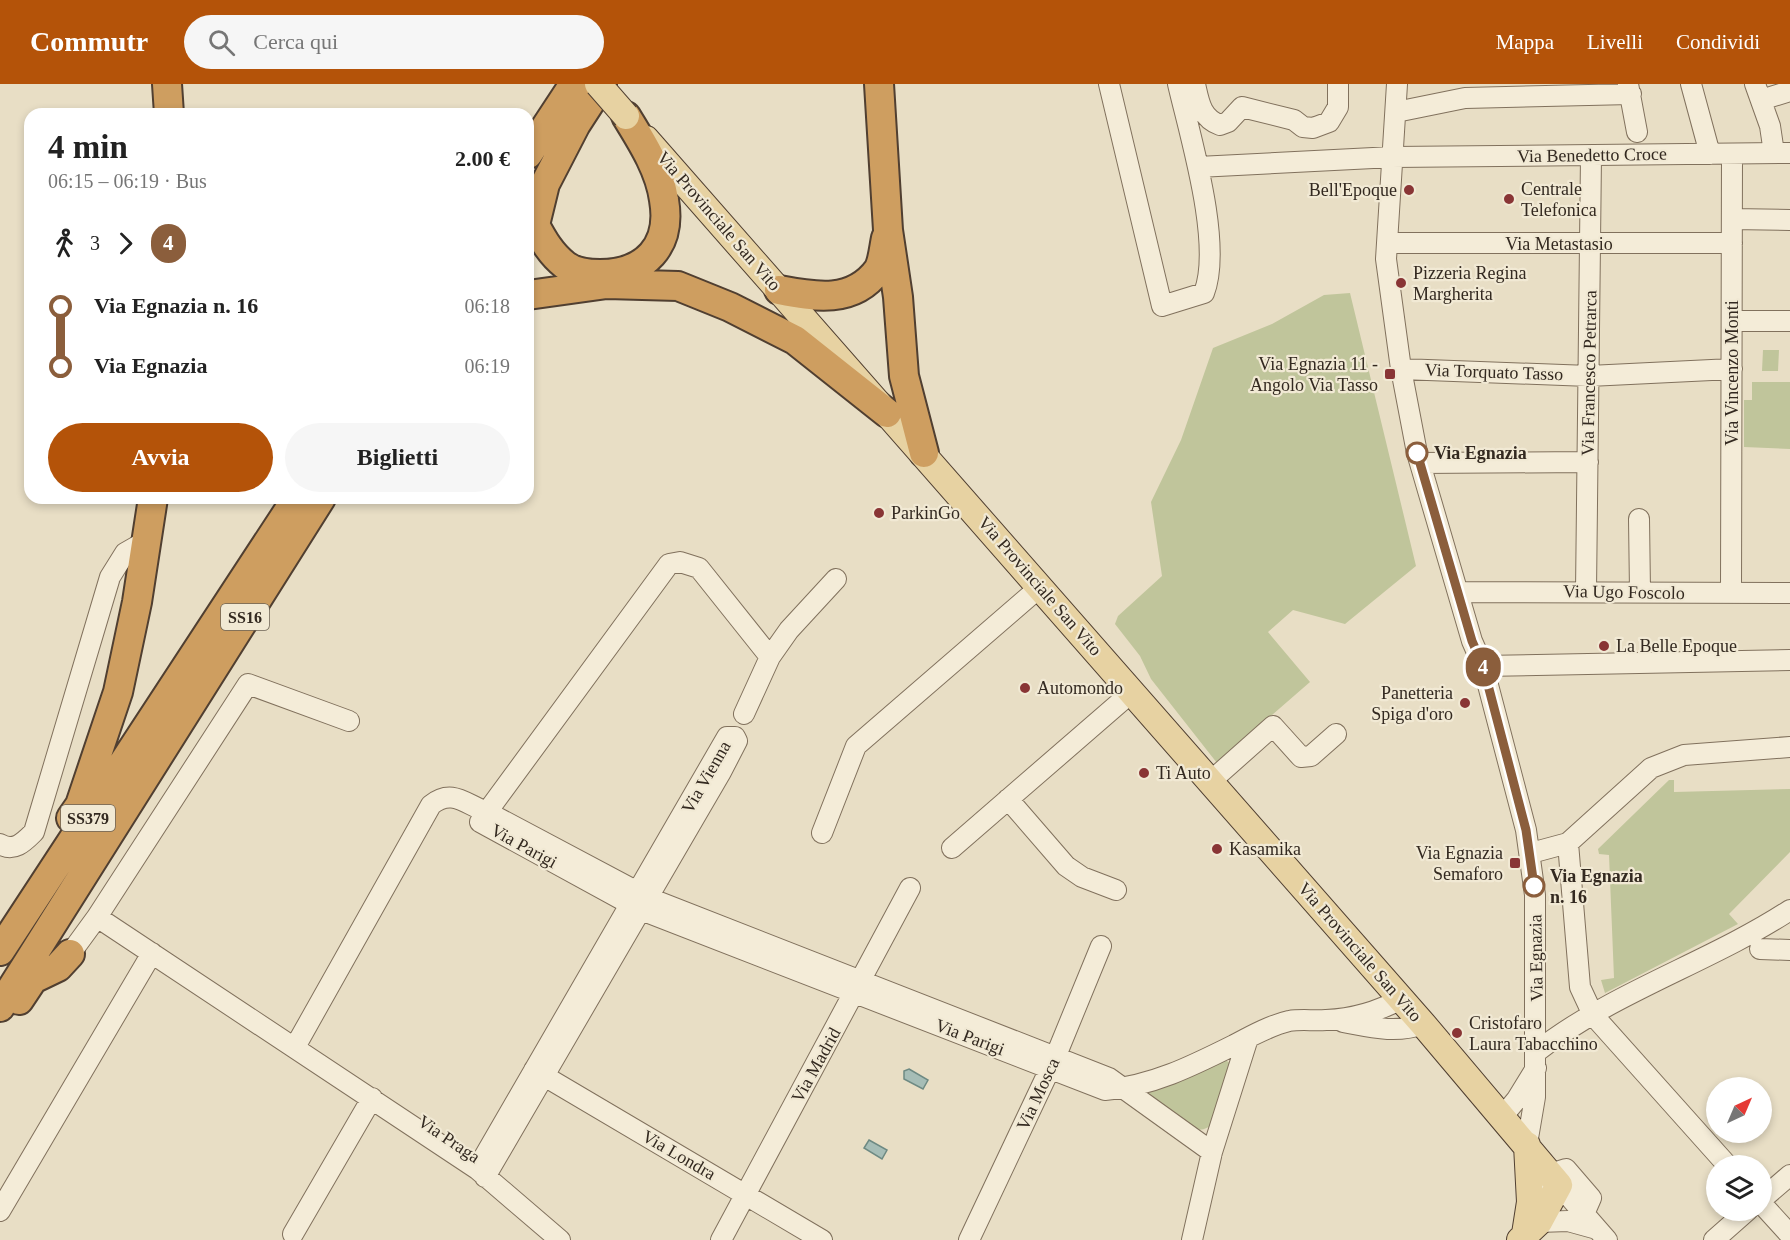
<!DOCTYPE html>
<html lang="it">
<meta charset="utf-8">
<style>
:root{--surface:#fff;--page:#f6f6f6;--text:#222;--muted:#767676;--accent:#b45309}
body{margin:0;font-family:"Times New Roman",serif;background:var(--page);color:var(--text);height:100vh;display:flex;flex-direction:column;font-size:22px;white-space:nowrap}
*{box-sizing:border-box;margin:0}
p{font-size:20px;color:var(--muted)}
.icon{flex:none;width:33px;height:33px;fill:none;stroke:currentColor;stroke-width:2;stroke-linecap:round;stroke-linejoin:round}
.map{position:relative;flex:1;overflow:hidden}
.sheet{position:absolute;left:24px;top:24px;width:510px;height:396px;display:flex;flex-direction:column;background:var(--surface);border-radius:18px;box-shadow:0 3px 9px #0003}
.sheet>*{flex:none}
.badge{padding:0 12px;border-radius:20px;font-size:21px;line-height:39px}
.needle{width:39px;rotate:44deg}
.buttons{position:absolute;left:1706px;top:993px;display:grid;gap:12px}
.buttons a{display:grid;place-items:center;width:66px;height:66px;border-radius:50%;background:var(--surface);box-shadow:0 3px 9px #0003;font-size:30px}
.map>.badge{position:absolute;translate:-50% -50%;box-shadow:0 0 0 3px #fff}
.legs{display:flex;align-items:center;gap:9px;height:66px;padding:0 24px;font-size:20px}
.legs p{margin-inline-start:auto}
.summary{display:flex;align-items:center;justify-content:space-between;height:102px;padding:0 24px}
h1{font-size:33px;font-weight:700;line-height:45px}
.primary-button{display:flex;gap:12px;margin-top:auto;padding:12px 24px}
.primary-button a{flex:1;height:69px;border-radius:36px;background:var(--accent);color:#fff;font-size:24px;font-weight:700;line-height:69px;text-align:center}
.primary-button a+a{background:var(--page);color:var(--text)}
ul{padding:0 24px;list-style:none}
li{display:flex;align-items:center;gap:21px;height:60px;font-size:22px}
li i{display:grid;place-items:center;width:9px;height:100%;margin:0 8px;background:currentColor}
li i::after{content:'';width:15px;height:15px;margin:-8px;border:4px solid;border-radius:50%;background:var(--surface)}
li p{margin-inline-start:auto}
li:first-child i{background:linear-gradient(#0000 50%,currentColor 0)}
li:last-child i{background:linear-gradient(currentColor 50%,#0000 0)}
header{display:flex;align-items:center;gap:36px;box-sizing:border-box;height:84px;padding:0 30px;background:var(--accent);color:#fff}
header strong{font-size:28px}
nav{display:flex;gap:33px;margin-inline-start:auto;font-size:21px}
.search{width:420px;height:54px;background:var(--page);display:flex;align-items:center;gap:15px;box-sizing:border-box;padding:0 21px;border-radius:33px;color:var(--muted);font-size:22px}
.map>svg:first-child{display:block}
.green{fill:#c0c59b}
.water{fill:#a6bdb6;stroke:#6e8a83;stroke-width:1.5}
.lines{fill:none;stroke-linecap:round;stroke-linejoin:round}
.minor-casing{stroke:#81715d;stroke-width:22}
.major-casing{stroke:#503f31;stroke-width:28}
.highway-casing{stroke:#503f31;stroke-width:32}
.minor{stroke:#f4ecd8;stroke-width:20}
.major{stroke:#e7d2a2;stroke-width:26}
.highway{stroke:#ce9e60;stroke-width:28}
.major-bridge-casing{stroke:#503f31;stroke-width:28;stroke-linecap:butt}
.major-bridge{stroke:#e7d2a2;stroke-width:26}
.line-1-casing{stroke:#fff;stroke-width:14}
.line-1{stroke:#8b5e3c;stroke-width:9}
.poi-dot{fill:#893535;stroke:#f1e9d4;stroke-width:2}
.stop-1-dot{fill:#fff;stroke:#8b5e3c;stroke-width:3}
.labels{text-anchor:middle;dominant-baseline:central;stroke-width:4.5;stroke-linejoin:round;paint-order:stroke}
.shield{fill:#f1e9d4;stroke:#6c6356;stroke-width:1.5}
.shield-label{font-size:16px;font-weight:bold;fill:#332920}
.street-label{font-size:18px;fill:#332920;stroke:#f1e9d4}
.poi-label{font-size:18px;fill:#332920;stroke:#f1e9d4;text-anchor:start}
.stop-label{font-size:18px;font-weight:bold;fill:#332920;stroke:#f1e9d4;text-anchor:start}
</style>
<header>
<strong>Commutr</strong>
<div class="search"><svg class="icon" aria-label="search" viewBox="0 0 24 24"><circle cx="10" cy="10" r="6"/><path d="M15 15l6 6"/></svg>Cerca qui</div>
<nav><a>Mappa</a><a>Livelli</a><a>Condividi</a></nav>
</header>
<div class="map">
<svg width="1790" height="1156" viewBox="0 0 1790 1156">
<rect width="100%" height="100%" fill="#e8dec5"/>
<path class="green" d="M1350,209l66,273 -71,58 -52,-14 -25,22 42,50 -93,81 -66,-84 -11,-23 -25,-32 3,-8 44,-40 -11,-74 30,-62 32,-92 59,-24 52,-29z
M1763,266h16l-1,21h-16z
M1752,298h38v67l-46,-2v-47h8z
M1669,696h5v12l116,-3v63l-61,62 9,10 -133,69 -4,-13 13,-2 -5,-123 -10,-1 -1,-5z
M1223,974l8,6 -17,59c-6,5 -11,8 -20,6l-46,-32 2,-6z"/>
<path class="water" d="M909,985l19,11 -5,9 -19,-10v-8z
M869,1056l18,10 -5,9 -18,-11z"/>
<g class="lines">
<g class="minor-casing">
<path id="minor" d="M1109,0l53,222 42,-13c19,-49 -14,-157 -26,-209
M1195,0c4,18 6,34 25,41l8,-3 14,-15 52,13 9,7 10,1 16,-6 9,-15v-23
M1397,0l-11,175 15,110 16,84 55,188 11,25 43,164 9,65v202l-8,47
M1628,0l9,48
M1691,0l19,70
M1755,0l15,42 4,27
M1761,16l29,-9
M1396,28l69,-14 166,-4
M1198,83l195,-10 397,-4
M1732,135l58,1
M1387,159h345
M1732,237h58
M1401,285l188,7 143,-7
M1420,379l168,-1
M1639,435l1,72
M1586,507l5,-435
M1458,508l332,1
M1731,509l1,-439
M770,573l19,-27 47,-51
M1483,582l307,-6
M1211,697l62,-55 28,31 10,-1 25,-22
M1008,715l58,67 16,11 34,13
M822,749l34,-87 184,-159
M1568,759l12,144 13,28 135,151
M0,760c14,9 25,-3 34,-12l76,-255 15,-24 21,-12
M952,764l180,-156
M1531,769l37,-10 83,-75 33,-13 106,-8
M97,833l380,252 83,71
M1760,865l30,1
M70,870l27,-37 151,-233 101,37
M1343,938c27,5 53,12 80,2
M295,963l136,-242c21,-17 34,-1 56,7l182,-248 11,-2 19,6 71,89 -26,57
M1535,969c77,-61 174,-90 255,-143
M534,986l288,170
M1503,1032l14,-17 19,-31
M1212,1068l-103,-74 -460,-180 -162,-86 -7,10 161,88 464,180c47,-4 87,-24 129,-45 17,-9 37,-20 55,-24 12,-2 25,0 37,-1 26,-1 53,-9 75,-21
M477,1085l250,-432h8l2,4 -16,31 -236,405
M1550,1090l16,-5 25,29 -7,16
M1548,1104l11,-3 48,55
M1761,1116l29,-25
M1761,1119l29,32
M0,1127l152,-258
M1539,1138l29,-1 29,8
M293,1150l79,-136
M721,1156l189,-352
M969,1156l86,-182 46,-112
M1192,1156l20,-88 36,-114
M1714,1156l34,-30"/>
</g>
<g class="major-casing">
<path id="major" d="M646,55l777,885 136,161 -20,37 -19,18
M1525,1150l5,-32 -3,-57"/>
</g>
<g class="highway-casing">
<path id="highway" d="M167,0l2,30
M879,0l9,146 10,67 6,79 20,77
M577,38l-32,62 -10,41c8,15 16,29 30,40 9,7 24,9 35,9 45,0 72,-28 64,-74 -4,-30 -22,-58 -38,-84
M567,54l35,-54
M528,70l46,-70
M779,206c36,7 74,14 99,-20 5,-8 6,-23 8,-32
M528,211l79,-11 71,2 52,21 65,33 92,73
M71,734l9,-13 38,-113 19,-90 16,-104
M0,867l297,-453
M19,916l14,-21 25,-12 12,-13
M0,923l321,-509"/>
</g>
<use href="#minor" class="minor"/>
<use href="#major" class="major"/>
<use href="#highway" class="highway"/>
<g class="major-bridge-casing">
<path id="major-bridge" d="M598,0l28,32"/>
</g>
<use href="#major-bridge" class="major-bridge"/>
</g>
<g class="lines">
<g class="line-1-casing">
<path id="line-1" d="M1417,369l55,188 11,25 43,164 8,56"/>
</g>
<use href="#line-1" class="line-1"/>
</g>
<g class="poi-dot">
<circle cx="1409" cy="106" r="6"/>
<circle cx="1509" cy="115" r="6"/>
<circle cx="1401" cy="199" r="6"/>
<rect x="1384" y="284" width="12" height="12" rx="3"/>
<circle cx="879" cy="429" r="6"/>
<circle cx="1604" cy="562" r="6"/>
<circle cx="1025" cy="604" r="6"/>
<circle cx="1465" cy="619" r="6"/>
<circle cx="1144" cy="689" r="6"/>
<circle cx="1217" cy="765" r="6"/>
<rect x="1509" y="773" width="12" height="12" rx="3"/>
<circle cx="1457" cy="949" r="6"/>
</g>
<g class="stop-1-dot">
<circle cx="1417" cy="369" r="10"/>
<circle cx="1534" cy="802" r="10"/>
</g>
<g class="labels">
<g class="shield">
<rect x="221" y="520" width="48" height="26" rx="4.5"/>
<rect x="61" y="721" width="54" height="26" rx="4.5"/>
</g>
<g class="shield-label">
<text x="245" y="533">SS16</text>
<text x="88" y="734">SS379</text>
</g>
<g class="street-label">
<text transform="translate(1592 71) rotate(-1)">Via Benedetto Croce</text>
<text transform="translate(719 137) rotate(49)">Via Provinciale San Vito</text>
<text x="1559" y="160">Via Metastasio</text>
<text transform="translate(1494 288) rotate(2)">Via Torquato Tasso</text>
<text transform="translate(1589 289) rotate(-89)">Via Francesco Petrarca</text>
<text transform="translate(1732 289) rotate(-90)">Via Vincenzo Monti</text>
<text transform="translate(1040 502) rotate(49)">Via Provinciale San Vito</text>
<text transform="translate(1624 508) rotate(1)">Via Ugo Foscolo</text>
<text transform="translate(706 693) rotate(-60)">Via Vienna</text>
<text transform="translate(524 762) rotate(29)">Via Parigi</text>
<text transform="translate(1360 868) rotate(49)">Via Provinciale San Vito</text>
<text transform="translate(1536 874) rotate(-91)">Via Egnazia</text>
<text transform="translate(970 953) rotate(21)">Via Parigi</text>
<text transform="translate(816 981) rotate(-61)">Via Madrid</text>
<text transform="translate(1038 1010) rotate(-65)">Via Mosca</text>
<text transform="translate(449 1055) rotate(34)">Via Praga</text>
<text transform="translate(679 1071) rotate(30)">Via Londra</text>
</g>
<g class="poi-label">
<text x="1521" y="105">Centrale<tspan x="1521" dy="21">Telefonica</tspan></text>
<text x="1397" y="106" text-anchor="end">Bell'Epoque</text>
<text x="1413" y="189">Pizzeria Regina<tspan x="1413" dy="21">Margherita</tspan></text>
<text x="1378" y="280" text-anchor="end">Via Egnazia 11 -<tspan x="1378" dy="21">Angolo Via Tasso</tspan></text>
<text x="891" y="429">ParkinGo</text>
<text x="1616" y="562">La Belle Epoque</text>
<text x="1037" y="604">Automondo</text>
<text x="1453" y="609" text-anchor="end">Panetteria<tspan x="1453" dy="21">Spiga d'oro</tspan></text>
<text x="1156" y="689">Ti Auto</text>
<text x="1229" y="765">Kasamika</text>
<text x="1503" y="769" text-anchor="end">Via Egnazia<tspan x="1503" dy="21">Semaforo</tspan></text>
<text x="1469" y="939">Cristofaro<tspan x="1469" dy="21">Laura Tabacchino</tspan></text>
</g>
<g class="stop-label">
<text x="1434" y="369">Via Egnazia</text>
<text x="1550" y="792">Via Egnazia<tspan x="1550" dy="21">n. 16</tspan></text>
</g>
</g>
</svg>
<div class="buttons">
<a><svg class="needle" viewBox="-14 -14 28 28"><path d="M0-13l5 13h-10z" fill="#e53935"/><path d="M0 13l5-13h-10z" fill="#767676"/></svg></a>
<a><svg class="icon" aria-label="layers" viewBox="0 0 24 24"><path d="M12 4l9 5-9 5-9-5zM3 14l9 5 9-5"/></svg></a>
</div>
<b class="badge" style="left:1483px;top:583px;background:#8b5e3c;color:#fff">4</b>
<section class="sheet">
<div class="summary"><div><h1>4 min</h1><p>06:15 – 06:19 · Bus</p></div><b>2.00 €</b></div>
<div class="legs"><svg class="icon" aria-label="walk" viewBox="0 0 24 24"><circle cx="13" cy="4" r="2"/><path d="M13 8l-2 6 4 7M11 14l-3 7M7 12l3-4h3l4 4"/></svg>3<svg class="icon" aria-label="forward" viewBox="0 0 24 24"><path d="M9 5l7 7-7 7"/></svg><b class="badge" style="background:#8b5e3c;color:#fff">4</b></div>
<ul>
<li><i style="color:#8b5e3c"></i><b>Via Egnazia n. 16</b><p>06:18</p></li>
<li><i style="color:#8b5e3c"></i><b>Via Egnazia</b><p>06:19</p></li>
</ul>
<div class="primary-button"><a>Avvia</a><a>Biglietti</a></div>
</section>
</div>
